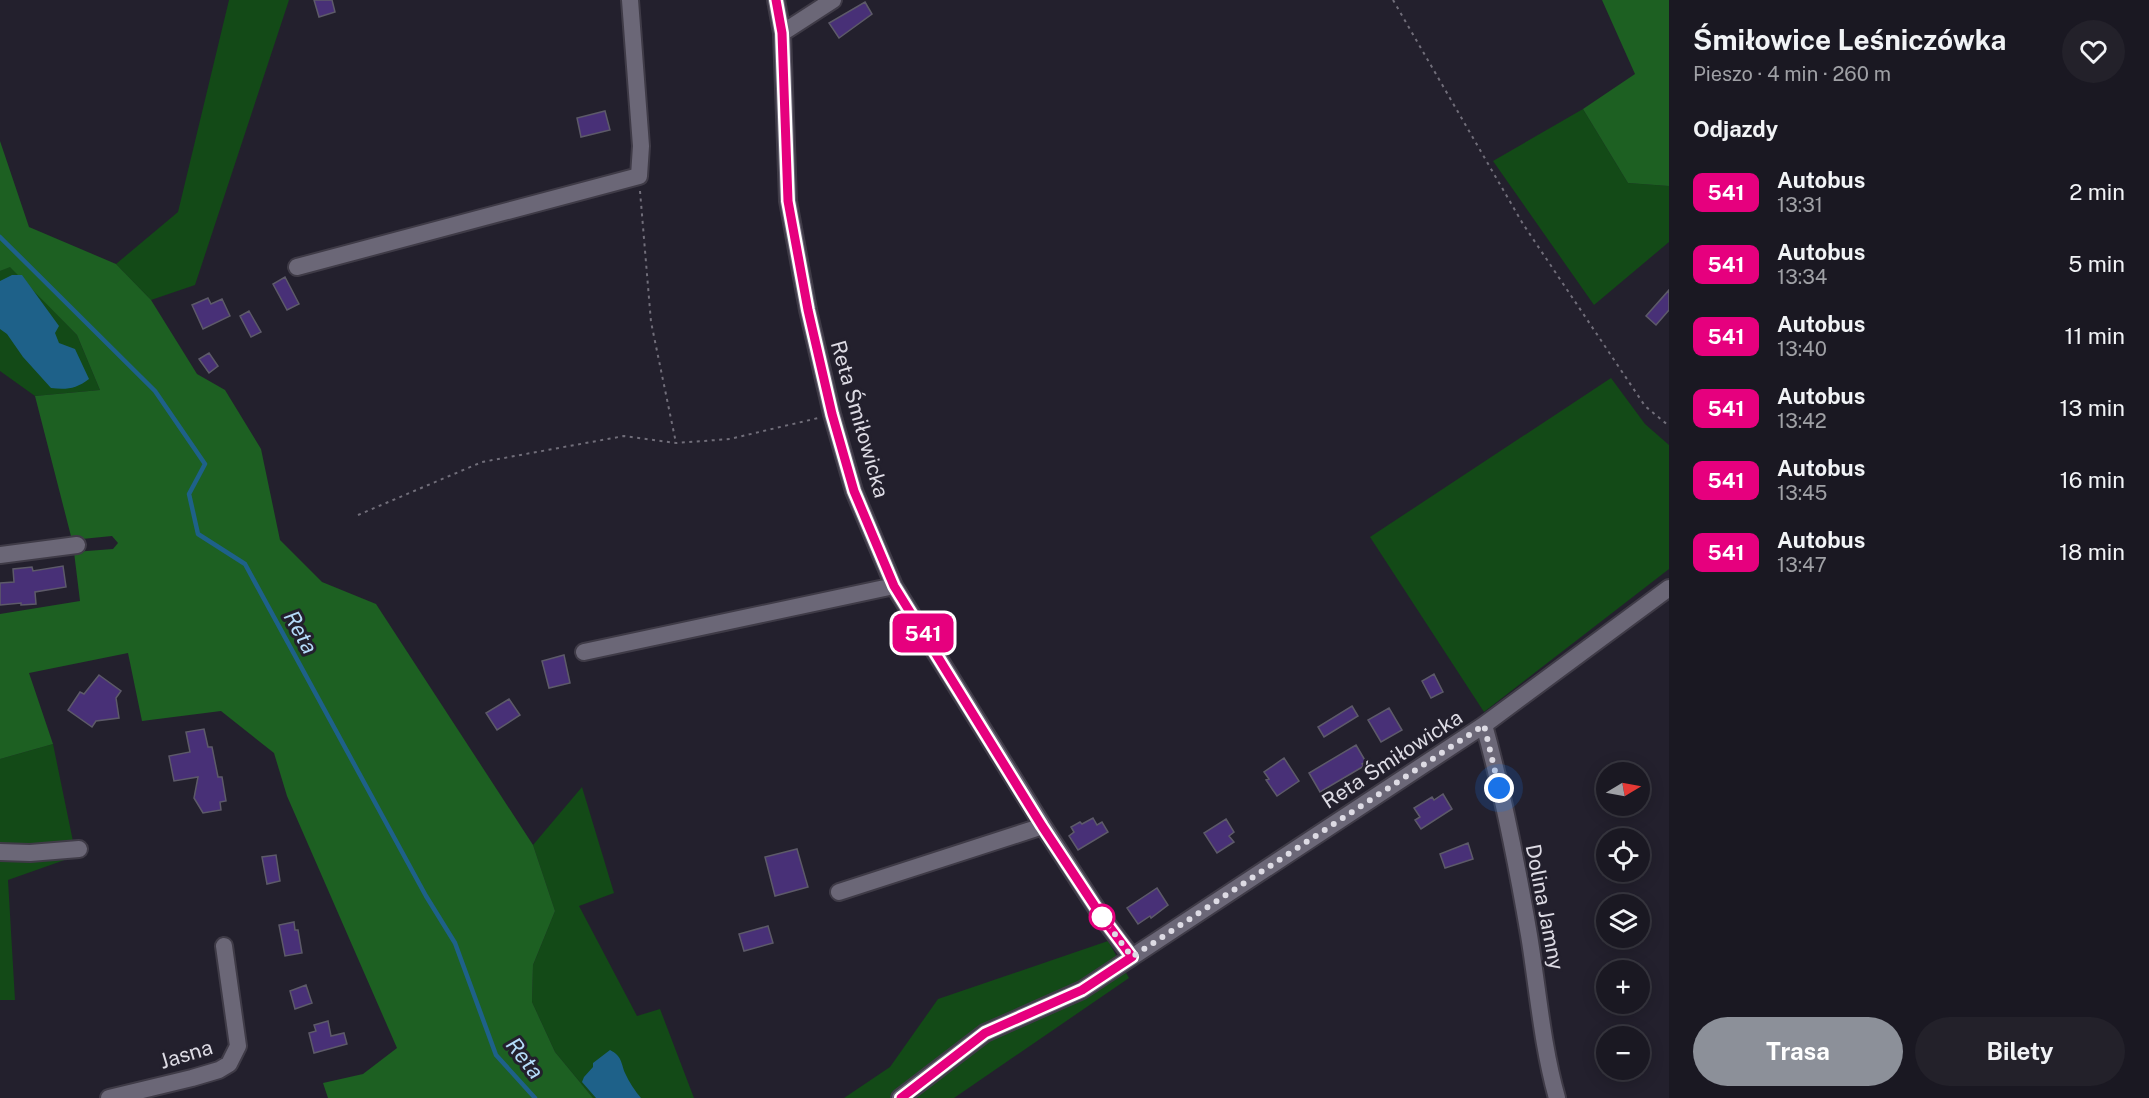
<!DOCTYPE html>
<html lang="pl">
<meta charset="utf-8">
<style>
:root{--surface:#1a1822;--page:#23212a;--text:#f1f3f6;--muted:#9fa0a5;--line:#383740;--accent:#8c9099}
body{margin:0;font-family:"Public Sans",sans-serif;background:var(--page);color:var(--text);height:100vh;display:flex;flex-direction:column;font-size:22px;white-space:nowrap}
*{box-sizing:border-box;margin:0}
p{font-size:20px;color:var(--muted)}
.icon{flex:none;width:33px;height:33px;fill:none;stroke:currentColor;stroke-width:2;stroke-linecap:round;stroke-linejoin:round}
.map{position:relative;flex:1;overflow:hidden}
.panel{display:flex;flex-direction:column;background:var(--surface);width:480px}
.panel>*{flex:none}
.badge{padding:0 12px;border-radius:9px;font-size:21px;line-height:39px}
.needle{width:39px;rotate:80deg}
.fabs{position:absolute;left:1596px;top:762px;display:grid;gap:12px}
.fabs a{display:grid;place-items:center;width:54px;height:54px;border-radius:50%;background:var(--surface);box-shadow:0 3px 15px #0003,0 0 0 2px var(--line);font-size:30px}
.you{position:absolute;width:30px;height:30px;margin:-15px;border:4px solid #fff;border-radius:50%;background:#1a73e8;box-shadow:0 0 0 9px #1a73e833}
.map>.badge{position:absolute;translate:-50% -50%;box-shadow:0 0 0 3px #fff}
h2{padding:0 24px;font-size:22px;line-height:54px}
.round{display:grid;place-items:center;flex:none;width:63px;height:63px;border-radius:32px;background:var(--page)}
.overview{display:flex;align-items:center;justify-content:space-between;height:102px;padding:0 24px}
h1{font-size:28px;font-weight:700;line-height:45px}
.action{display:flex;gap:12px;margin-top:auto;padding:12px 24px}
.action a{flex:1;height:69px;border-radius:36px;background:var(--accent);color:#fff;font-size:24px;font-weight:700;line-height:69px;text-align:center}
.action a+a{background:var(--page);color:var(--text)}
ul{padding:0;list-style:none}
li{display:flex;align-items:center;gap:18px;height:72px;padding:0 24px}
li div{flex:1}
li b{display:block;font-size:22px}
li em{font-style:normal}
li .badge{min-width:66px;font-weight:700;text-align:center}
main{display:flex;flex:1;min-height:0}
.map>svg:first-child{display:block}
.green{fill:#134a17}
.forest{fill:#1d6022}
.water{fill:#1e6189}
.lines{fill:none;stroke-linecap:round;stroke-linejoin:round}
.stream{stroke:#1e6189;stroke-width:4.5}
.building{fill:#483077;stroke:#5d5a69;stroke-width:1.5}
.minor-casing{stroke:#3f3b47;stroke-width:20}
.path{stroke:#716e7a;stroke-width:2;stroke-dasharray:3 4.5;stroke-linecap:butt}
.minor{stroke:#6b6777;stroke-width:16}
.line-casing{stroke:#fff;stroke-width:14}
.line{stroke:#e6007e;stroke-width:9}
.walk{stroke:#dddbe4;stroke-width:6;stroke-dasharray:0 10.8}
.stop-dot{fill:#fff;stroke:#e6007e;stroke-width:3}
.labels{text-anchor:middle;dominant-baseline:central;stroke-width:6;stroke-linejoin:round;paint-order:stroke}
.street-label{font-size:21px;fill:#dddbe4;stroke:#23202d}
.water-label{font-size:22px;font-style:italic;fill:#b4dbf9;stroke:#23202d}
</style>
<main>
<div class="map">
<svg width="1669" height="1098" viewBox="0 0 1669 1098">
<rect width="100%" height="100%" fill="#23202d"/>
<path class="green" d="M229,0h60l-94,285 -44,15 -35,-36 62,-52z
M1583,109l45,74 41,3v56l-75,63 -101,-144z
M10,266l67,69 23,55 -65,6 -35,-25v-100z
M1611,378l34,46 24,21v124l-185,143 -114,-175z
M53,744l23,112 -68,24 7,120h-15v-241z
M582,787l32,106 -35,13 58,110 23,-7 34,89h-101l-38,-46 -23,-50 1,-37 22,-54 -22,-66z
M1108,941l21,37 -175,120h-110l46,-31 48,-68z"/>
<path class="forest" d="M1602,0h67v186l-41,-3 -45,-74 52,-35z
M0,141l29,86 87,37 35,36 46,74 28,16 36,59 19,91 42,42 54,22 157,241 22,66 -22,54 -1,37 23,50 38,46h-265l-5,-15 40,-9 34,-26 -110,-252 -13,-43 -53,-42 -79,10 -14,-68 -99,20 24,71 -53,15v-145l80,-13 -6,-49 39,-3 5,-6 -6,-7 -40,4 -37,-144 65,-6 -23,-55 -67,-68 -10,4z"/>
<path class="water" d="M12,275h10l37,51 -4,7 4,10 16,6 14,30c-13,10 -23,11 -38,9l-28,-31 -16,-23 -7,-5v-48z
M610,1050c12,6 11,13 15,23 4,9 10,18 16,25h-45l-14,-16 2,-5 9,-10v-4z"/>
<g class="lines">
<path class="stream" d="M0,237l155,154 50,73 -16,30 9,40 47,30 181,332 29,47 41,112 39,43"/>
</g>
<path class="building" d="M314,0h18l3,12 -16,5z
M865,2l7,12 -33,24 -10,-15z
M605,111l5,19 -29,7 -4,-19z
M285,277l14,27 -12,6 -14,-26z
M1669,290v20l-13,15 -10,-9z
M208,298l3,6 11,-5 8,17 -27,13 -11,-24z
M249,311l12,21 -10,5 -11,-21z
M209,353l9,13 -9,7 -10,-14z
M63,566l3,21 -31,5 1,12 -15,1v-2l-21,2v-22l14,-1 -1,-13 19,-2 1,4z
M564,655l6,28 -21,5 -7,-27z
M1434,674l9,18 -12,6 -9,-17z
M99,675l22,16 -5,7 3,20 -23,3 -4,6 -24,-17 12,-18 4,2z
M509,699l11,16 -23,15 -11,-17z
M1352,706l6,10 -34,21 -6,-10z
M1389,708l13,22 -21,12 -13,-22z
M204,729l4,18h4l6,30h4l4,24 -6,1 1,8 -18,3 -9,-15 4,-21 -24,4 -5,-25 21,-4 -4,-20z
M1356,745l10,17 -4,2 2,2 -44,26 -11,-19z
M1284,758l15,23 -22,15 -11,-16 3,-1 -5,-7z
M1443,794l9,15 -31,20 -6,-9 5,-3 -6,-9 18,-11 2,3z
M1093,818l4,7 5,-3 6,10 -30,18 -9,-14 5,-4 -3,-5 9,-5 2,2z
M1226,819l8,13 -5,4 5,6 -17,11 -13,-20z
M1468,843l5,16 -28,9 -5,-14z
M797,849l11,38 -33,9 -10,-39z
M276,855l4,26 -13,3 -5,-27z
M1157,888l11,17 -17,13 -1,-2 -12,8 -11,-16z
M294,922l1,8h3l4,23 -17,3 -6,-31z
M768,926l5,17 -29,8 -5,-17z
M306,985l6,18 -17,6 -5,-18z
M328,1021l3,15 13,-3 3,11 -33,9 -5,-20 7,-2 -2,-6z"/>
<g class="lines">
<g class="minor-casing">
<path id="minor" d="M776,0l6,33 6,168 20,109 24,104 22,77 40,95 149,240 59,91 30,40
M782,33l51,-33
M297,267l342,-91 2,-30 -11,-146
M0,555l77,-10
M584,652l310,-66
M1484,725c19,68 33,140 45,210 9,55 13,110 28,163
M0,852l30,1 49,-4
M839,892l204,-66
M109,1098l83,-20 27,-8 10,-6 9,-18 -14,-100
M900,1098l85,-65 97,-43 402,-265 185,-137"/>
</g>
<path class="path" d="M1393,0l130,224 122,182 24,20
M640,191l11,131 25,121
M358,515l124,-53 142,-26 52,7 54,-4 88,-21"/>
<use href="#minor" class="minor"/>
</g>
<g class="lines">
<g class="line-casing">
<path id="line" d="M776,0l6,33 6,168 20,109 24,104 22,77 40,95 148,240 60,91 30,40 -50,33 -97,43 -84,65"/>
</g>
<use href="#line" class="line"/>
<path class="walk" d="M1102,917l30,40 352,-232 15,63"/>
</g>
<circle class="stop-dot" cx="1102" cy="917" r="12"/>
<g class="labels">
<g class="street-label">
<text transform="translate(860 419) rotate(74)">Reta Śmiłowicka</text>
<text transform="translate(1392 759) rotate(-33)">Reta Śmiłowicka</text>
<text transform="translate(1545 907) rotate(79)">Dolina Jamny</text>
<text transform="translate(186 1054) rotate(-17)">Jasna</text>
</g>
<g class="water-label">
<text transform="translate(301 632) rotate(61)">Reta</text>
<text transform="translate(525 1058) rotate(52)">Reta</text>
</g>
</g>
</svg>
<div class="fabs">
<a><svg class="needle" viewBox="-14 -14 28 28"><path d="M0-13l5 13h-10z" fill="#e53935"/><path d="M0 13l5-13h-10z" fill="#9fa0a5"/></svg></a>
<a><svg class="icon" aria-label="locate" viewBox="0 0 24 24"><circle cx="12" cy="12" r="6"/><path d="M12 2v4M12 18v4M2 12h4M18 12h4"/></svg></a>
<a><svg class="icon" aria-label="layers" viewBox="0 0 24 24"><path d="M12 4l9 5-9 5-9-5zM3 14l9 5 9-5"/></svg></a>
<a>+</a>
<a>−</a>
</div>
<div class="you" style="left:1499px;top:788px"></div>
<b class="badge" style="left:923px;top:633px;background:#e6007e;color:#fff">541</b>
</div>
<section class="panel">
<div class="overview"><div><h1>Śmiłowice Leśniczówka</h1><p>Pieszo · 4 min · 260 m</p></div><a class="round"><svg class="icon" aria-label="heart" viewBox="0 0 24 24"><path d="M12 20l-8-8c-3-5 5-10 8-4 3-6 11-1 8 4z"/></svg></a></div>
<h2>Odjazdy</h2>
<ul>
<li><span class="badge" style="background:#e6007e;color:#fff">541</span><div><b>Autobus</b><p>13:31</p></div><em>2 min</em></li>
<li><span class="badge" style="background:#e6007e;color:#fff">541</span><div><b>Autobus</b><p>13:34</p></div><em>5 min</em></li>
<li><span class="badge" style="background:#e6007e;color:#fff">541</span><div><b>Autobus</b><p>13:40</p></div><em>11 min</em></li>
<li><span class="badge" style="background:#e6007e;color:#fff">541</span><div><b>Autobus</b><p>13:42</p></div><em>13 min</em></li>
<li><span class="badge" style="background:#e6007e;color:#fff">541</span><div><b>Autobus</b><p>13:45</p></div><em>16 min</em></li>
<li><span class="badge" style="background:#e6007e;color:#fff">541</span><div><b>Autobus</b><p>13:47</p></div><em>18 min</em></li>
</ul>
<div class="action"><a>Trasa</a><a>Bilety</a></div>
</section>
</main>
